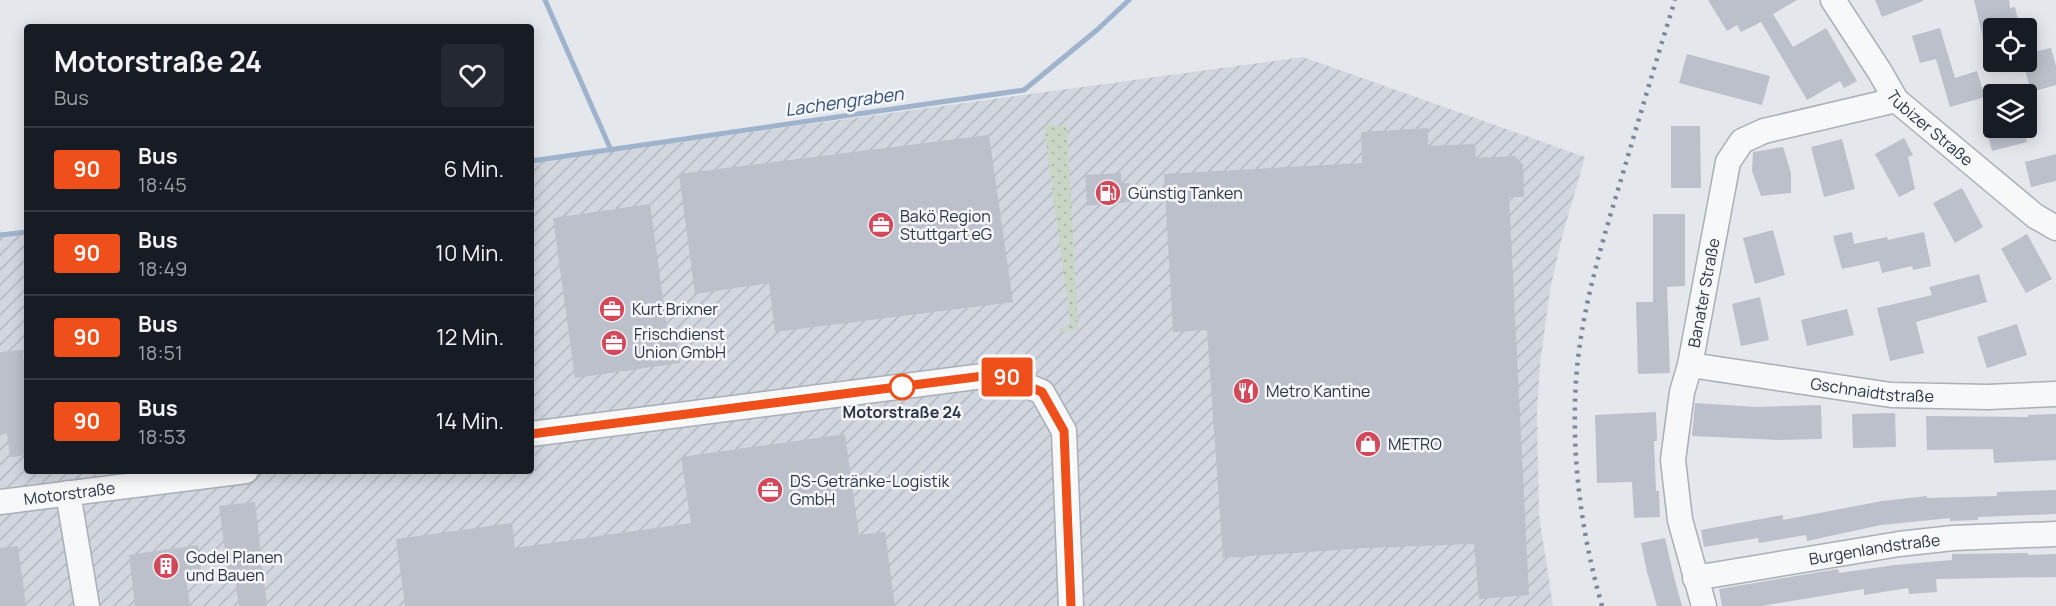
<!DOCTYPE html>
<html lang="de">
<meta charset="utf-8">
<style>
:root{--surface:#171b24;--page:#242831;--text:#f1f3f6;--muted:#9ea1a6;--line:#363941}
body{margin:0;font-family:Manrope,sans-serif;background:var(--page);color:var(--text);height:100vh;display:flex;flex-direction:column;font-size:22px;white-space:nowrap}
*{box-sizing:border-box;margin:0}
p{font-size:20px;color:var(--muted)}
.icon{flex:none;width:33px;height:33px;fill:none;stroke:currentColor;stroke-width:2;stroke-linecap:round;stroke-linejoin:round}
.map{position:relative;flex:1;overflow:hidden}
.details{position:absolute;left:24px;top:24px;width:510px;height:450px;display:flex;flex-direction:column;background:var(--surface);border-radius:6px;box-shadow:0 3px 15px #0003}
.details>*{flex:none}
.badge{padding:0 12px;border-radius:4px;font-size:21px;line-height:39px}
.buttons{position:absolute;left:1983px;top:18px;display:grid;gap:12px}
.buttons a{display:grid;place-items:center;width:54px;height:54px;border-radius:6px;background:var(--surface);box-shadow:0 3px 15px #0003;font-size:30px}
.map>.badge{position:absolute;translate:-50% -50%;box-shadow:0 0 0 3px #fff}
.round{display:grid;place-items:center;flex:none;width:63px;height:63px;border-radius:6px;background:var(--page)}
.headline{display:flex;align-items:center;justify-content:space-between;height:102px;padding:0 30px}
h1{font-size:28px;font-weight:700;line-height:45px}
ul{padding:0;list-style:none}
li{display:flex;align-items:center;gap:18px;height:84px;padding:0 30px;border-top:2px solid var(--line)}
li div{flex:1}
li b{display:block;font-size:22px}
li em{font-style:normal}
li .badge{min-width:66px;font-weight:700;text-align:center}
.map>svg:first-child{display:block}
.industrial{fill:url(#industrial-furrows)}
.grass{fill:url(#grass-dots)}
.lines{fill:none;stroke-linecap:round;stroke-linejoin:round}
.stream{stroke:#9fb4cc;stroke-width:5}
.building{fill:#bbc0ca}
.minor-casing{stroke:#a9aeb7;stroke-width:27}
.minor{stroke:#f7f8fa;stroke-width:24}
.rail{stroke:#7d8696;stroke-width:4.5;stroke-dasharray:3 6;stroke-linecap:butt}
.line-casing{stroke:#fff;stroke-width:14}
.line{stroke:#ef4f1a;stroke-width:9}
.stop-dot{fill:#fff;stroke:#ef4f1a;stroke-width:3}
.labels{text-anchor:middle;dominant-baseline:central;stroke-width:5;stroke-linejoin:round;paint-order:stroke}
.street-label{font-size:16px;fill:#2b3445;stroke:#f4f6f9}
.poi-label{font-size:16px;fill:#2b3445;stroke:#f4f6f9;text-anchor:start}
.stop-label{font-size:16px;font-weight:bold;fill:#2b3445;stroke:#f4f6f9}
.water-label{font-size:18px;font-style:italic;fill:#34527a;stroke:#f4f6f9}
</style>
<div class="map">
<svg width="2056" height="606" viewBox="0 0 2056 606">
<defs>
<pattern id="industrial-furrows" width="10" height="10" patternUnits="userSpaceOnUse" patternTransform="scale(1.5)"><rect width="10" height="10" fill="#d2d6de"/><path d="M-1 1l2-2M0 10L10 0M9 11l2-2" fill="none" stroke="#b4b8c0"/></pattern>
<pattern id="grass-dots" width="8" height="8" patternUnits="userSpaceOnUse" patternTransform="scale(1.5)"><rect width="8" height="8" fill="#c9d6c5"/><path d="M2 2h.1M6 6h.1" fill="none" stroke="#adb8ab" stroke-width="1.8" stroke-linecap="round"/></pattern>
</defs>
<rect width="100%" height="100%" fill="#e4e7ec"/>
<path class="industrial" d="M1303,57l282,100 -23,80 -12,53 -10,75 -3,47 2,103 14,91h-1553v-373l27,-3v241h504v-309z"/>
<path class="grass" d="M1044,126h23l11,203 -18,3 -1,-4 12,-2z"/>
<g class="lines">
<path class="stream" d="M545,0l66,150
M531,161l493,-71 73,-60 32,-30
M0,235l27,-3"/>
</g>
<path class="building" d="M1708,0h89l-24,14 20,33 33,-19 31,53 -13,7 -4,-7 -33,19 -46,-78 -20,10 -4,-7 -10,6z
M1875,0h48v1l-41,16z
M1974,0h35l1,8 5,-1 5,21h-26v31h-6z
M1940,28l15,50 22,-7 8,26 -35,10 -14,-48 -16,4 -8,-27z
M2051,48l5,18v19l-25,7 -8,-30h3v-8z
M1687,54l83,22 -8,29 -83,-22z
M1671,126h29l1,62h-30z
M1428,128v18l47,-2 1,14 39,-2 8,9 1,32h-15l20,398 -50,4 -5,-55 -109,4 -142,10 -16,-228 -34,2 -9,-158 198,-11 -1,-31z
M1986,128h38l3,14 -35,9z
M989,135l24,167 -238,30 -6,-49 -74,11 -16,-120z
M1904,138l9,17 -5,2 7,32 -16,8 -24,-43z
M1842,139l13,50 -31,8 -13,-50z
M1783,147l8,26v20l-30,3 -9,-25 1,-19z
M2056,154v27l-25,6 -6,-25z
M1121,173v10h9l2,19 -45,4 -2,-31z
M1962,188l21,39 -28,16 -22,-40z
M650,204l18,131 8,-1 4,29 -105,15 -22,-160z
M1653,214h32v72l-18,1 3,86 -32,1 -2,-72h17z
M1773,230l12,45 -30,9 -12,-46z
M1852,232l2,12 33,-7 1,3 36,-8 7,34 -18,4 -1,-4 -30,7 -3,-12 -37,8 -9,-33z
M2027,234l25,45 -26,14 -25,-44z
M1979,274l8,28 -71,20 8,31 -34,8 -13,-53 55,-13 -3,-8z
M1760,297l9,43 -28,6 -9,-42z
M1847,309l7,26 -47,11 -6,-26z
M2017,324l10,31 -40,13 -10,-31z
M22,350l5,30v75l-17,2 -3,-24 -7,2v-83z
M1695,403l63,4 63,-2 1,34 -44,1 -86,-4z
M1656,412l1,29h-3l2,50h3l1,26 -26,1 -2,-36 -35,1 -2,-68z
M1895,413l1,34 -43,1 -1,-34z
M2056,414v46l-62,3 -1,-14 -66,1 -1,-34 102,1v-2z
M845,434l14,101 26,-3 10,74h-490l-9,-67 116,-16 3,25 176,-25 -10,-66z
M2056,490v24l-78,3v3l-28,1v-3l-69,7 -74,16 -1,-6 -47,8 -1,-5 -54,9 -3,-17 82,-15v5l99,-19 45,-5v2l70,-2v-4z
M255,502l12,104h-28l-5,-34 -6,1 -9,-67z
M1665,538l9,39 8,29h-25l-10,-34 -6,-29z
M198,545l4,32 -16,1 4,28h-55l-6,-51z
M18,546l8,60h-26v-58z
M2028,553v2l28,-1v23l-120,2 1,13 -28,2 -1,-6 -44,7v-6l-102,17h-40l-3,-17 119,-20 1,4 56,-8 57,-5v-6z"/>
<g class="lines">
<g class="minor-casing">
<g id="minor">
<path id="s1" d="M1833,0l47,72 16,28 139,116 21,12"/>
<path id="s2" d="M1690,365l201,30 97,2 68,-3"/>
<path d="M531,434l468,-60 43,18 22,39 7,175"/>
<path d="M68,493l19,113"/>
<path id="s3" d="M0,502l246,-31"/>
<path id="s4" d="M1695,578l204,-34 54,-6 103,-4"/>
<path id="s5" d="M1704,606l-24,-86 -7,-60 9,-68 8,-27 38,-203 14,-21 22,-10 132,-31"/>
</g>
</g>
<use href="#minor" class="minor"/>
<path class="rail" d="M1602,606c-22,-78 -32,-157 -25,-238 6,-63 25,-125 43,-185 18,-61 36,-122 55,-183"/>
</g>
<g class="lines">
<g class="line-casing">
<path id="line" d="M531,434l468,-60 43,18 22,39 7,175"/>
</g>
<use href="#line" class="line"/>
</g>
<defs>
<g id="fuel-disc" transform="scale(1.35)"><circle r="9.5" fill="#d1495b" stroke="#f4f6f9"/><path d="M-5.5-6h7V0h2V4h1.3V-2.5L3-4.5l.8-.8L6-3V5H2.5V1h-1V6h-7ZM-4.2-4.7v3.2H.2V-4.7Z" fill="#fff"/></g>
<g id="office-disc" transform="scale(1.35)"><circle r="9.5" fill="#d1495b" stroke="#f4f6f9"/><path d="M-6-3h4V-5.5h4V-3h4V5H-6ZM-1-4.5V-3h2v-1.5ZM-6 0V1H6V0Z" fill="#fff"/></g>
<g id="restaurant-disc" transform="scale(1.35)"><circle r="9.5" fill="#d1495b" stroke="#f4f6f9"/><path d="M-5-6h1v4h1v-4h1v4h1v-4h1v5L-1.5 .5V6h-2V.5L-5-1ZM5-6V6H3V1.5H1.5Q1.5-4 5-6Z" fill="#fff"/></g>
<g id="shop-disc" transform="scale(1.35)"><circle r="9.5" fill="#d1495b" stroke="#f4f6f9"/><path d="M-5-2.5h2.3a2.7 3.5 0 0 1 5.4 0H5L5.5 6h-11ZM-1.5-2.5h3a1.5 2.3 0 0 0-3 0Z" fill="#fff"/></g>
<g id="building-disc" transform="scale(1.35)"><circle r="9.5" fill="#d1495b" stroke="#f4f6f9"/><path d="M-4-6H4V6H1V3H-1V6H-4ZM-2.5-4.3h1.7v1.8h-1.7ZM.8-4.3h1.7v1.8H.8ZM-2.5-1h1.7V.8h-1.7ZM.8-1h1.7V.8H.8Z" fill="#fff"/></g>
</defs>
<g fill-rule="evenodd">
<use href="#fuel-disc" x="1108" y="193"/>
<use href="#office-disc" x="881" y="225"/>
<use href="#office-disc" x="612" y="309"/>
<use href="#office-disc" x="614" y="343"/>
<use href="#restaurant-disc" x="1246" y="391"/>
<use href="#shop-disc" x="1368" y="444"/>
<use href="#office-disc" x="770" y="490"/>
<use href="#building-disc" x="166" y="566"/>
</g>
<circle class="stop-dot" cx="902" cy="387" r="12"/>
<g class="labels">
<g class="street-label">
<text stroke="none"><textPath href="#s1" startOffset="162">Tubizer Straße</textPath></text>
<text stroke="none"><textPath href="#s5" startOffset="320">Banater Straße</textPath></text>
<text stroke="none"><textPath href="#s2" startOffset="184">Gschnaidtstraße</textPath></text>
<text stroke="none"><textPath href="#s3" startOffset="70">Motorstraße</textPath></text>
<text stroke="none"><textPath href="#s4" startOffset="182">Burgenlandstraße</textPath></text>
</g>
<g class="poi-label">
<text x="1128" y="193">Günstig Tanken</text>
<text x="900" y="216">Bakö Region<tspan x="900" dy="18">Stuttgart eG</tspan></text>
<text x="632" y="309">Kurt Brixner</text>
<text x="634" y="334">Frischdienst<tspan x="634" dy="18">Union GmbH</tspan></text>
<text x="1266" y="391">Metro Kantine</text>
<text x="1388" y="444">METRO</text>
<text x="790" y="481">DS-Getränke-Logistik<tspan x="790" dy="18">GmbH</tspan></text>
<text x="186" y="557">Godel Planen<tspan x="186" dy="18">und Bauen</tspan></text>
</g>
<g class="stop-label">
<text x="902" y="412">Motorstraße 24</text>
</g>
<g class="water-label">
<text transform="translate(844 101) rotate(-8)">Lachengraben</text>
</g>
</g>
</svg>
<div class="buttons">
<a><svg class="icon" aria-label="locate" viewBox="0 0 24 24"><circle cx="12" cy="12" r="6"/><path d="M12 2v4M12 18v4M2 12h4M18 12h4"/></svg></a>
<a><svg class="icon" aria-label="layers" viewBox="0 0 24 24"><path d="M12 4l9 5-9 5-9-5zM3 14l9 5 9-5"/></svg></a>
</div>
<b class="badge" style="left:1007px;top:377px;background:#ef4f1a;color:#fff">90</b>
<section class="details">
<div class="headline"><div><h1>Motorstraße 24</h1><p>Bus</p></div><a class="round"><svg class="icon" aria-label="heart" viewBox="0 0 24 24"><path d="M12 20l-8-8c-3-5 5-10 8-4 3-6 11-1 8 4z"/></svg></a></div>
<ul>
<li><span class="badge" style="background:#ef4f1a;color:#fff">90</span><div><b>Bus</b><p>18:45</p></div><em>6 Min.</em></li>
<li><span class="badge" style="background:#ef4f1a;color:#fff">90</span><div><b>Bus</b><p>18:49</p></div><em>10 Min.</em></li>
<li><span class="badge" style="background:#ef4f1a;color:#fff">90</span><div><b>Bus</b><p>18:51</p></div><em>12 Min.</em></li>
<li><span class="badge" style="background:#ef4f1a;color:#fff">90</span><div><b>Bus</b><p>18:53</p></div><em>14 Min.</em></li>
</ul>
</section>
</div>
